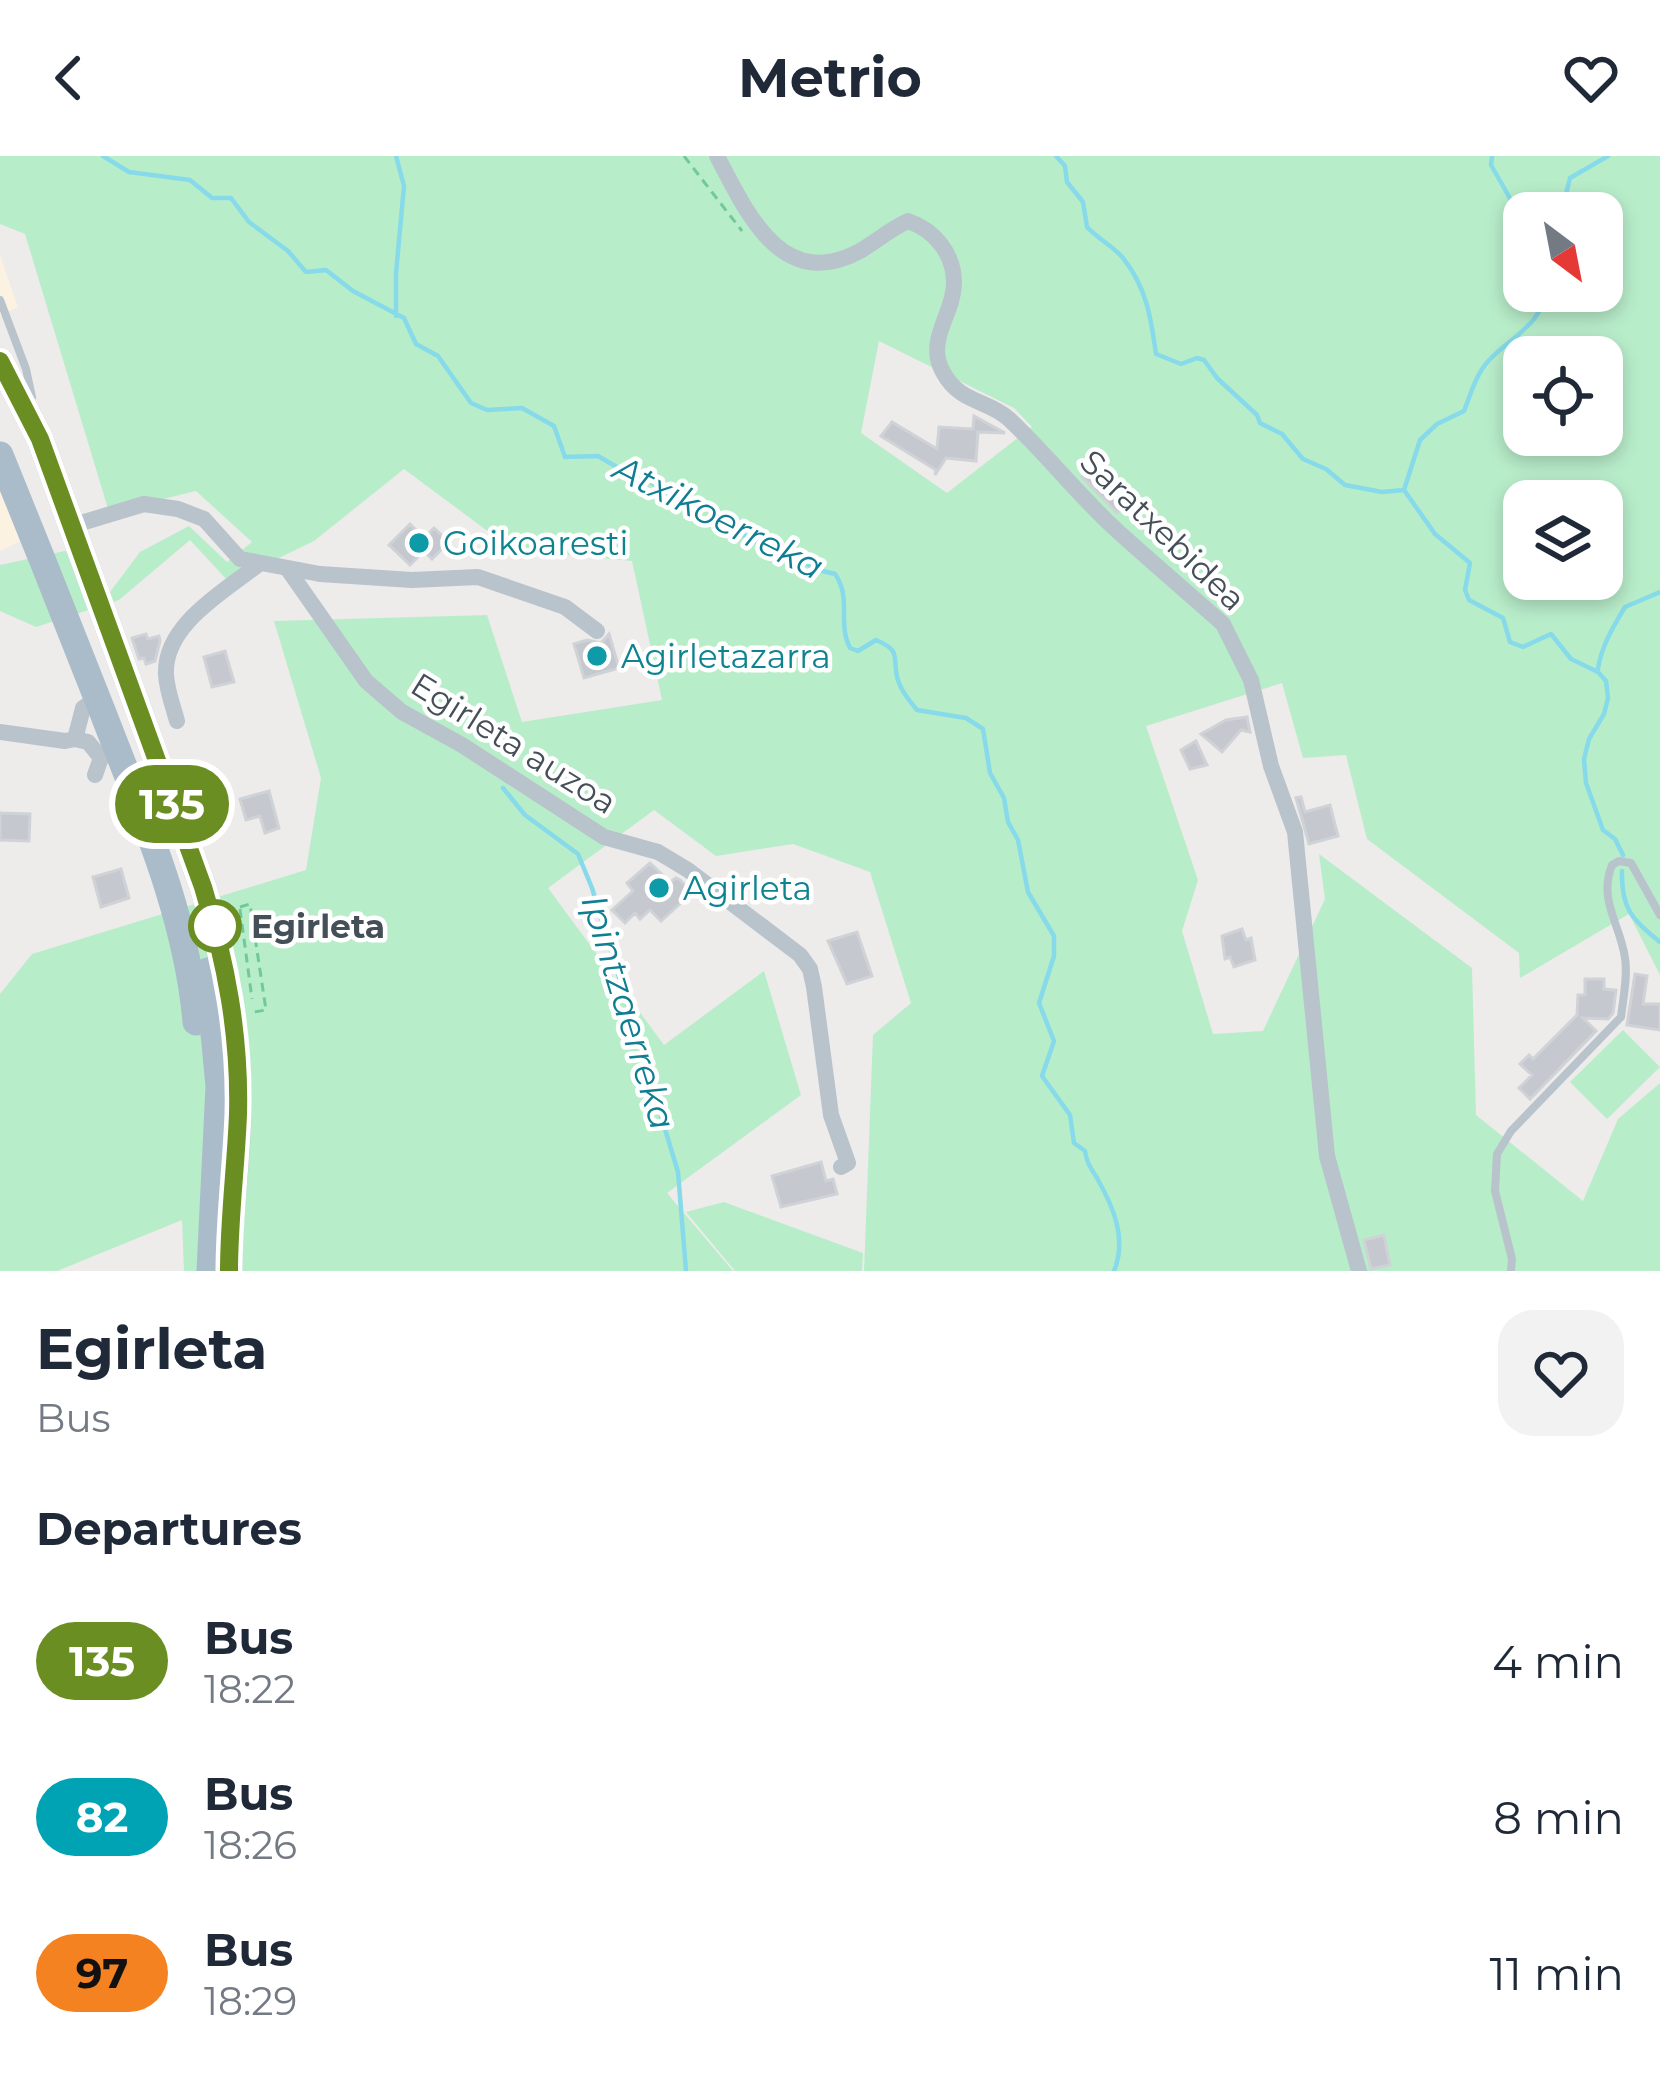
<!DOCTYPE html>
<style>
:root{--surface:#fff;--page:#f2f2f3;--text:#1f2937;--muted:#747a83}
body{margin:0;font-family:Montserrat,sans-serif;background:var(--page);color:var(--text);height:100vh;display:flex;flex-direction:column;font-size:45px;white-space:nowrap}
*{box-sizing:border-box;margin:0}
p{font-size:39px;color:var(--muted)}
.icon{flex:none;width:66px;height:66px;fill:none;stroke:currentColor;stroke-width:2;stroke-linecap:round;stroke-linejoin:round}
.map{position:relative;height:1115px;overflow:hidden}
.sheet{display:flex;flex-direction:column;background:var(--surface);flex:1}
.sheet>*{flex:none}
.badge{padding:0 24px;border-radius:39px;font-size:42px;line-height:78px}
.needle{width:78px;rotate:148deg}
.buttons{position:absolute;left:1503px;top:36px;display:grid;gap:24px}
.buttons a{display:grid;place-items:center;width:120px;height:120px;border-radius:24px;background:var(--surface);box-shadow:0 6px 18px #0003;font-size:60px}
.map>.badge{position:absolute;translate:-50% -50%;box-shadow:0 0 0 6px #fff}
h2{padding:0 36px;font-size:45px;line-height:108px}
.round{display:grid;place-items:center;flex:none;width:126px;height:126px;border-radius:36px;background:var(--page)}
.overview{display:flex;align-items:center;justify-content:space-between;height:204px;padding:0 36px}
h1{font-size:57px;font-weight:700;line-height:90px}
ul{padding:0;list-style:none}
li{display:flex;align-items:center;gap:36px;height:156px;padding:0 36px}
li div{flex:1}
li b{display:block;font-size:45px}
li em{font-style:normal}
li .badge{min-width:132px;font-weight:700;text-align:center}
header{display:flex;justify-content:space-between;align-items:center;height:156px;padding:0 36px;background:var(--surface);font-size:54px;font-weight:700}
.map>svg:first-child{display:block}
.commercial{fill:#fbf2e2}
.green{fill:#b8edca;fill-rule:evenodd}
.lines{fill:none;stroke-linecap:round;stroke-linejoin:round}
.stream{stroke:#86dae9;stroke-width:4.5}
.building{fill:#c5c8ce;stroke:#cfd2d7;stroke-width:3}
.path{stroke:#71c999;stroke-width:3;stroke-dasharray:9 6;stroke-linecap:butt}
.lane{stroke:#b9c3cb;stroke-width:8}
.street{stroke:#b9c3cb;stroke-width:16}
.primary{stroke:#aabcca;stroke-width:27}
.line-casing{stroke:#fff;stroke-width:27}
.line{stroke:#6b8e23;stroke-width:18}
.culture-dot{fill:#0f9aa8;stroke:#fff;stroke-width:4.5}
.stop-dot{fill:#fff;stroke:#6b8e23;stroke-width:6}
.labels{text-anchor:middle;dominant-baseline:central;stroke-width:9;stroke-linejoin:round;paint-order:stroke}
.street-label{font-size:33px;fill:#444f58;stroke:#fff}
.culture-label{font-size:33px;fill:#0d838f;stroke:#fff;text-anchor:start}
.stop-label{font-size:33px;font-weight:bold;fill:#444f58;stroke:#fff;text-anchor:start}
.water-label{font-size:36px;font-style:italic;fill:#0f7d92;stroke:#fff}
</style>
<header><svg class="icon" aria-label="back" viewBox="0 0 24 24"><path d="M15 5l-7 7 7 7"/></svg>Metrio<svg class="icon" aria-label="heart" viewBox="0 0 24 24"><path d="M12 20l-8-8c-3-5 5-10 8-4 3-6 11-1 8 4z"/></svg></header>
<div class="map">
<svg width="1660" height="1115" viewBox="0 0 1660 1115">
<rect width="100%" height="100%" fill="#eeebeb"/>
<path class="commercial" d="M0,99l18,52 -18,9z
M0,319l27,63 -27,13z"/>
<path class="green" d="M0,0h1660v819l-31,-61 -109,64 -1,-25 -152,-114 -21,-84 -43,3 -21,-75 -136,43 52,154 -16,51 31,103 50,-3 62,-132 -6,-45 153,114 4,147 107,86 35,-82 42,-36v188h-796l9,-236 38,-32 -41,-131 -77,-28 -77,12 -62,-46 -106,78 116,157 100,-74 37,124 -134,98 66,78h-549l-2,-51 -125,51h-57v-277l32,-40 274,-84 15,-92 -47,-157 213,-6 35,107 140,-22 -30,-139 -119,-11 -109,-81 -90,72 -85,41 -39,-42 -71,60 -83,27 -36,-16v-46l88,-19 22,46 30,-40 49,-26 38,36 25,-20 -56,-51 -87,21 -84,-278 -25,-10zM1524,57h78v78h-78zM879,185l135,67 18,19 -85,66 -86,-60zM1524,201h78v78h-78zM1524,345h78v78h-78z
M1623,874l37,37 -53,52 -37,-37z
M724,1046l139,51 -1,18h-127l-49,-59z"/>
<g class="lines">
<path class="stream" d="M103,0l26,16 61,8 22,18h19l18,24 39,29 18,21 20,-2 27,21 51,27 12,26 22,12 33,47 16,7 35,-2 32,18 11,31 33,-1 41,24 12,2 20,16 16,2 29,13 16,15 28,17 26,5 29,19 20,5c17,24 2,49 15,74l8,3 18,-11c29,12 14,20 23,43 4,11 11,18 18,27l49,8 17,11 7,44 14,25 4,24 10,18 10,52 26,44v20l-15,47 15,38 -12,35 28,39 4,28 11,8c2,13 6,17 12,27 17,30 30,61 17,93
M396,0l8,30 -8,87v43
M1056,0l9,10 2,16 16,20 4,25c10,11 26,19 36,31 24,30 28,61 33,96l25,10 16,-6 7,2 13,18 40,37 3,8 22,11 21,25 23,10 19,16 37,7 22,-2
M1492,0l-1,9 33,58
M1552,57l13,-15 5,-20 38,-22
M1542,135c7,31 -40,51 -57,74 -10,12 -15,31 -21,46l-27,13 -17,16 -16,50 31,44 35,29 -5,27 4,10 34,18 7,24 13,5 28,-13 20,25 27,13 8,9 2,17 -4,16 -15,25 -5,20 2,24 17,47 12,9 8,16
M1598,513c3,-22 15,-42 27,-62l35,-15
M503,632l22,27 53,39 14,34 86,284 8,99
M1622,715c-1,38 10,48 38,71"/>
</g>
<path class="building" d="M974,260l31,17 -27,-1 -2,29 -30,-3 -11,17 1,-5 -55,-34 11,-14 45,27 2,-22 34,2z
M1095,310l31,40 -9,7 -35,-36z
M410,368l14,14 10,-10 15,14 -17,17 -8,-8 -14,14 -21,-20z
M146,478l2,5 11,-3 1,5 -5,20 -9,3 -2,-6 -5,1 -7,-21z
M609,478l10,34 -35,10 -10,-34 13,-4 14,3z
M225,495l9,31 -22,5 -8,-30z
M1247,561l3,15 -9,-2 -19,22 -21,-18 25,-14z
M1196,585l11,24 -17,4 -9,-19z
M269,635l10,37 -14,5 -5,-17 -14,4 -6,-21z
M1301,641l4,15 25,-7 8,31 -29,8 -13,-46z
M0,657l30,1 -1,27 -29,-1z
M650,707l20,19 6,-4 4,2 12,13 -31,28 -11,-11 -10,9 -5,-6 -10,10 -13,-13 21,-19 -6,-8z
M121,713l8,29 -28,9 -8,-30z
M1242,773l4,11 5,-2 4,22 -21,7 -4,-10 -5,2 -3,-23z
M857,776l15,44 -25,8 -19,-43z
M1635,818l12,2 -4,28h17v26l-33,-5z
M1585,823h19v10l12,1 -3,23 -5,6 -25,-1 13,13 -66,68 -11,-11 13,-13 -12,-11 9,-9 4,4 44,-44 1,-20h7z
M821,1006l5,19 7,-2 4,15 -56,13 -9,-31z
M1384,1079l6,30 -19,4 -7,-29z"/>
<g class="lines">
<path class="path" d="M684,0l58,75
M240,751l10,-3 16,106 -12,2
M240,753l12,90"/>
<path class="lane" d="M0,144l26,69 6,28
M1511,1115l1,-12 -17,-68 2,-37 14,-23 110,-114c2,-18 7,-41 4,-59 -5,-35 -27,-57 -13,-93l7,-4 12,2 29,52"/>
<path class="street" d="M717,0c30,57 65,137 143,95 17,-10 30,-22 48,-30 26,9 46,32 46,62 0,31 -29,57 -11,89 17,32 44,27 66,47 36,34 67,73 103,107 36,33 74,65 111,98l28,56 20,86 24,66 32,324 32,115
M71,370l73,-22 34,5 26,10 36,40 80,15 92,6 66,-3 87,30 32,24
M289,415l77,110 36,31 60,33 142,92 54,15 30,18 112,85 10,14 4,18 17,128 17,48 -7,4
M177,565c-4,-15 -10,-30 -11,-46 -3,-50 59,-84 93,-111
M0,576l65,9 10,-2 8,-31 14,-10
M75,583l13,3 13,16 -6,17"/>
<path class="primary" d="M0,205l40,78 163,448c23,75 36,148 35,227 -1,52 -10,105 -9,157
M0,299c35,86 69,171 103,258 38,99 84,202 93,309
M208,815l11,115 -9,185"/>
</g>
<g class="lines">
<g class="line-casing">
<path id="line" d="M0,205l40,78 163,448c23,75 37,148 35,227 -2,52 -9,105 -9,157"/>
</g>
<use href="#line" class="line"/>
</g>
<g class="culture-dot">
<circle cx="419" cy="387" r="12"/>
<circle cx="597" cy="500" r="12"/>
<circle cx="659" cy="732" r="12"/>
</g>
<circle class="stop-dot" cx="215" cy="770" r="24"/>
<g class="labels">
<g class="street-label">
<text transform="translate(1163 374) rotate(44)">Saratxebidea</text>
<text transform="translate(514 587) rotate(32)">Egirleta auzoa</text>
</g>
<g class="culture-label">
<text x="443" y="387">Goikoaresti</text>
<text x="621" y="500">Agirletazarra</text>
<text x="683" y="732">Agirleta</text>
</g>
<g class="stop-label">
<text x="251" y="770">Egirleta</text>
</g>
<g class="water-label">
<text transform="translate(719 361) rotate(27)">Atxikoerreka</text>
<text transform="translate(629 856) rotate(73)">Ipintzaerreka</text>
</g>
</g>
</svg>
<div class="buttons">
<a><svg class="needle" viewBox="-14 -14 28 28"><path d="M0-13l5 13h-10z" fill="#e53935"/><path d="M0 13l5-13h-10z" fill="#747a83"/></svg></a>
<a><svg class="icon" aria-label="locate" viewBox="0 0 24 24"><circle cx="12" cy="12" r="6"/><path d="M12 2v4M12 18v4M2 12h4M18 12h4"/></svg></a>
<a><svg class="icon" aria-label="layers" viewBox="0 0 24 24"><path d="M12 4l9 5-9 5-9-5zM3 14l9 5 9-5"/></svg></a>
</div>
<b class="badge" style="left:172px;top:648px;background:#6b8e23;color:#fff">135</b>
</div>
<section class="sheet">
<div class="overview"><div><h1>Egirleta</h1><p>Bus</p></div><a class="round"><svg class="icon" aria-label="heart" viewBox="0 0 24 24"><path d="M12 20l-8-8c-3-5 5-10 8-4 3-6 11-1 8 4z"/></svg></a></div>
<h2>Departures</h2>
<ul>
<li><span class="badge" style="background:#6b8e23;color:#fff">135</span><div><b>Bus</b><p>18:22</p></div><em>4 min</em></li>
<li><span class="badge" style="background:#00a3b4;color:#fff">82</span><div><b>Bus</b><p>18:26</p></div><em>8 min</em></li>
<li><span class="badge" style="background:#f58220;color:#111">97</span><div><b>Bus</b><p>18:29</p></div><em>11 min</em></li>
</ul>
</section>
